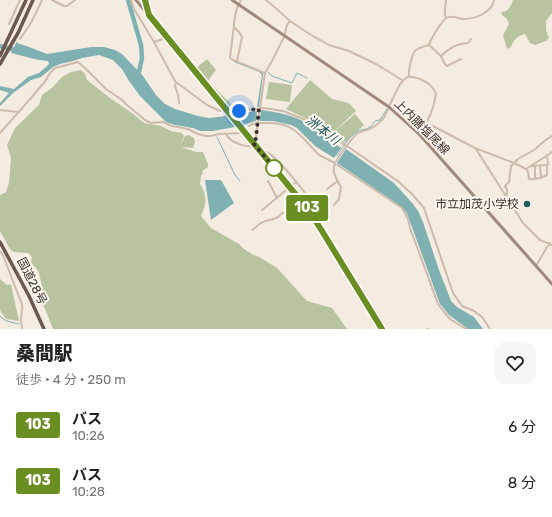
<!DOCTYPE html>
<html lang="ja">
<meta charset="utf-8">
<style>
:root{--surface:#fff;--page:#f6f6f6;--text:#222;--muted:#767676}
body{margin:0;font-family:Rubik,"Noto Sans JP",sans-serif;background:var(--page);color:var(--text);height:100vh;display:flex;flex-direction:column;font-size:15px;white-space:nowrap}
*{box-sizing:border-box;margin:0}
p{font-size:13px;color:var(--muted)}
.icon{flex:none;width:22px;height:22px;fill:none;stroke:currentColor;stroke-width:2;stroke-linecap:round;stroke-linejoin:round}
.map{position:relative;height:329px;overflow:hidden}
.panel{display:flex;flex-direction:column;background:var(--surface);flex:1}
.panel>*{flex:none}
.badge{padding:0 8px;border-radius:3px;font-size:14px;line-height:26px}
.you{position:absolute;width:20px;height:20px;margin:-10px;border:3px solid #fff;border-radius:50%;background:#1a73e8;box-shadow:0 0 0 6px #1a73e833}
.map>.badge{position:absolute;translate:-50% -50%;box-shadow:0 0 0 2px #fff}
.round{display:grid;place-items:center;flex:none;width:42px;height:42px;border-radius:12px;background:var(--page)}
.head{display:flex;align-items:center;justify-content:space-between;height:68px;padding:0 16px}
h1{font-size:19px;font-weight:800;line-height:30px}
ul{padding:0;list-style:none}
li{display:flex;align-items:center;gap:12px;height:56px;padding:0 16px}
li div{flex:1}
li b{display:block;font-size:15px}
li em{font-style:normal}
li .badge{min-width:44px;font-weight:700;text-align:center}
.map>svg:first-child{display:block}
.green{fill:#b8c4a0}
.water{fill:#7fb0b2}
.lines{fill:none;stroke-linecap:round;stroke-linejoin:round}
.stream{stroke:#7fb0b2;stroke-width:1}
.river{stroke:#7fb0b2;stroke-width:4.5}
.minor{stroke:#cdbbac;stroke-width:2}
.secondary{stroke:#a18a7d;stroke-width:3}
.trunk{stroke:#6c584f;stroke-width:3.5}
.line-casing{stroke:#fff;stroke-width:9}
.line{stroke:#6b8e23;stroke-width:6}
.walk{stroke:#3b302b;stroke-width:4;stroke-dasharray:0 7.2}
.stop-dot{fill:#fff;stroke:#6b8e23;stroke-width:2}
.poi-dot{fill:#1f5a5e;stroke:#fbf5ee;stroke-width:1.5}
.labels{text-anchor:middle;dominant-baseline:central;stroke-width:4;stroke-linejoin:round;paint-order:stroke}
.street-label{font-size:12px;fill:#3b302b;stroke:#fbf5ee}
.poi-label{font-size:12px;fill:#3b302b;stroke:#fbf5ee;text-anchor:end}
.water-label{font-size:13px;font-style:italic;fill:#1f5a5e;stroke:#fbf5ee}
</style>
<div class="map">
<svg width="552" height="329" viewBox="0 0 552 329">
<rect width="100%" height="100%" fill="#f4ebe1"/>
<path class="green" d="M513,0h39v13l-6,8v9l3,8 -3,3 -11,4 -5,-2 -5,-9c-8,2 -11,5 -14,13l-4,2 -4,-14 6,-11 -2,-5 -6,-5 1,-2c7,-1 9,-6 11,-12z
M207,59l9,11 -8,11 29,29 -6,1 -5,-6 -1,-2 -29,-35z
M81,70l4,4 2,6 23,18 22,15 12,10 17,3 10,5 11,2 2,3 -4,10 5,-10 4,-1 5,3 1,4 -2,6 -12,-1 15,5h7l5,12v3l-6,4 1,2 -2,3 -1,8c8,13 6,20 1,32l10,12 28,16 5,5 8,5 9,4 16,10 30,33 25,7 15,21h-294l-11,-28v-14l-3,-14 -3,-5 -5,-5 1,-6 -4,-4 -14,-1 -4,-3 -10,-18v-36l6,-3 3,-9 2,-25 -4,-13 8,-17 24,-23 3,-10 11,-8 9,-10 9,-5z
M310,80l22,19 17,4 -1,1h2l6,7 -12,11 -10,10 21,-18 9,11 -20,18 -39,-25 -19,-9z
M269,82l23,3 -2,17 -24,-3z
M0,279l7,6 4,-1 8,37 -13,-2 -5,-7 -1,-3z"/>
<path class="water" d="M17,41v2l12,4 18,7 44,-7h13l11,3 7,4 21,22 13,19 9,9 10,5 23,7 11,2 17,-2 9,11 -22,4h-13l-7,-3 -18,-3 -9,-3 -25,-25 -12,-16 -7,-12 -9,-9 -14,-5 -17,3 -9,3 -13,3 -7,3 -12,10 -10,3 -18,13 -13,13v-3l9,-10 -9,-3v-4l14,3 14,-12 11,-4 7,-6 3,-3 -1,-3 -9,-1 -28,-7z
M235,61l28,12v2l-4,32h-2l5,-32 -3,-3 -25,-10z
M261,110c14,2 27,4 40,10l40,28 -7,10 -19,-12 -18,-18 -6,-3 -18,-4h-13z
M257,111l-1,10 -14,4 -8,-11z
M346,149l48,34 19,21 5,7 5,11 16,48 12,31 6,6 17,10 9,12h-15l-19,-14 -9,-11 -31,-85 -3,-7 -7,-7 -62,-42z
M205,180h16l13,23 -23,17z"/>
<g class="lines">
<path class="stream" d="M268,72l4,4 20,7 5,-10 10,5
M217,137l18,38 5,6
M337,156c5,-8 13,-21 21,-25 4,-2 9,-1 12,-4 5,-4 2,-6 10,-7l7,-11
M0,316c5,6 11,6 19,8"/>
<path class="river" d="M128,0l13,45 1,13 -4,18
M0,46l18,5
M227,122l24,-4 16,-1"/>
<path class="minor" d="M52,0l12,6h3l8,-6
M131,0l3,9 20,33 22,41 -1,3 3,9 1,8
M241,0l-4,8 -2,8 -5,42 3,2 32,13
M266,0l12,10 12,11 21,14 18,10 20,6 27,13 26,16
M446,18c-3,-6 0,-12 0,-18
M9,24l11,-24
M234,27l5,5 3,5 -5,24
M20,39l11,-16 11,-23
M154,42l6,-2 7,-2
M429,45l12,11 3,7 3,3 14,-7
M441,56c9,-8 14,-12 27,-13l3,-4
M409,76c-1,-5 3,-23 7,-26 3,-2 9,-4 13,-5 1,-5 13,-24 17,-27 6,-4 12,1 18,1 12,0 28,-7 30,-19
M176,82l31,23 13,6 6,-2
M0,110l19,2
M230,112l34,-4 19,3 23,9 37,24 4,2 52,36 13,12 12,14 29,85 9,13 12,5 8,6 8,12
M427,123l48,25 39,15 12,6 2,3 1,7c6,1 12,-1 18,-4v-10
M249,126c5,-4 10,-3 15,-3 20,-1 29,4 42,18 4,4 7,8 11,12 4,4 11,6 16,9l69,46 6,11 2,9 28,76 6,8 6,7 16,10
M0,133l32,-36 14,-17 4,-7 5,-5 23,-6 9,8 19,19 16,11 5,5 18,15 6,3 12,-1 9,4 16,3 10,5 8,2h4l10,-2 21,-1 3,-1
M226,134c4,9 21,14 30,12
M253,143l2,-2 1,-4 9,-64 7,-12 12,-24 3,-12 3,-4
M476,149l47,74 17,17 12,5
M261,152l1,-1c2,1 4,1 6,2 11,6 39,41 45,52 2,5 4,10 5,15l-2,1
M531,166l17,-1 -1,-10
M535,166v13
M540,166l1,11
M526,169l22,-14 4,-3
M268,181l9,17
M327,189l11,-8
M506,194h1v-4l-2,-4 4,-4 2,-16 7,-7 16,-9 13,-11 5,-3
M334,205l5,-6 2,-12c-3,-6 -9,-13 -7,-21 1,-5 19,-30 24,-33 3,-2 6,-2 9,-3 6,-2 12,-7 16,-11 6,-9 15,-39 25,-42 4,-1 9,1 12,2 8,4 13,7 16,15 -2,15 -8,28 -17,40
M262,210l34,-28
M252,230c3,-2 6,-5 9,-7 8,-5 14,-1 21,-10l7,-1 14,-9
M0,251l3,4 16,42c5,9 3,12 2,21 0,4 1,8 1,11
M536,266l11,-19 3,-4
M427,329h1"/>
<path class="secondary" d="M136,0l174,212 13,19 59,98
M145,0l4,15
M232,0l157,107 30,27 133,150"/>
<path class="trunk" d="M0,56l26,-56
M0,64l18,-31 15,-33
M0,242l29,54 15,33"/>
</g>
<g class="lines">
<g class="line-casing">
<path id="line" d="M145,0l4,15 161,197 12,19 60,98"/>
</g>
<use href="#line" class="line"/>
<path class="walk" d="M239,111l20,-2 -3,29 -1,4 -2,1 24,28 -3,-3"/>
</g>
<circle class="stop-dot" cx="274" cy="168" r="8"/>
<circle class="poi-dot" cx="527" cy="204" r="4"/>
<g class="labels">
<g class="street-label">
<text transform="translate(422 127) rotate(45)">上内膳塩尾線</text>
<text transform="translate(32 281) rotate(63)">国道28号</text>
</g>
<g class="poi-label">
<text x="519" y="204">市立加茂小学校</text>
</g>
<g class="water-label">
<text transform="translate(323 130) rotate(38)">洲本川</text>
</g>
</g>
</svg>
<div class="you" style="left:239px;top:111px"></div>
<b class="badge" style="left:307px;top:208px;background:#6b8e23;color:#fff">103</b>
</div>
<section class="panel">
<div class="head"><div><h1>桑間駅</h1><p>徒歩 · 4 分 · 250 m</p></div><a class="round"><svg class="icon" aria-label="heart" viewBox="0 0 24 24"><path d="M12 20l-8-8c-3-5 5-10 8-4 3-6 11-1 8 4z"/></svg></a></div>
<ul>
<li><span class="badge" style="background:#6b8e23;color:#fff">103</span><div><b>バス</b><p>10:26</p></div><em>6 分</em></li>
<li><span class="badge" style="background:#6b8e23;color:#fff">103</span><div><b>バス</b><p>10:28</p></div><em>8 分</em></li>
</ul>
</section>
